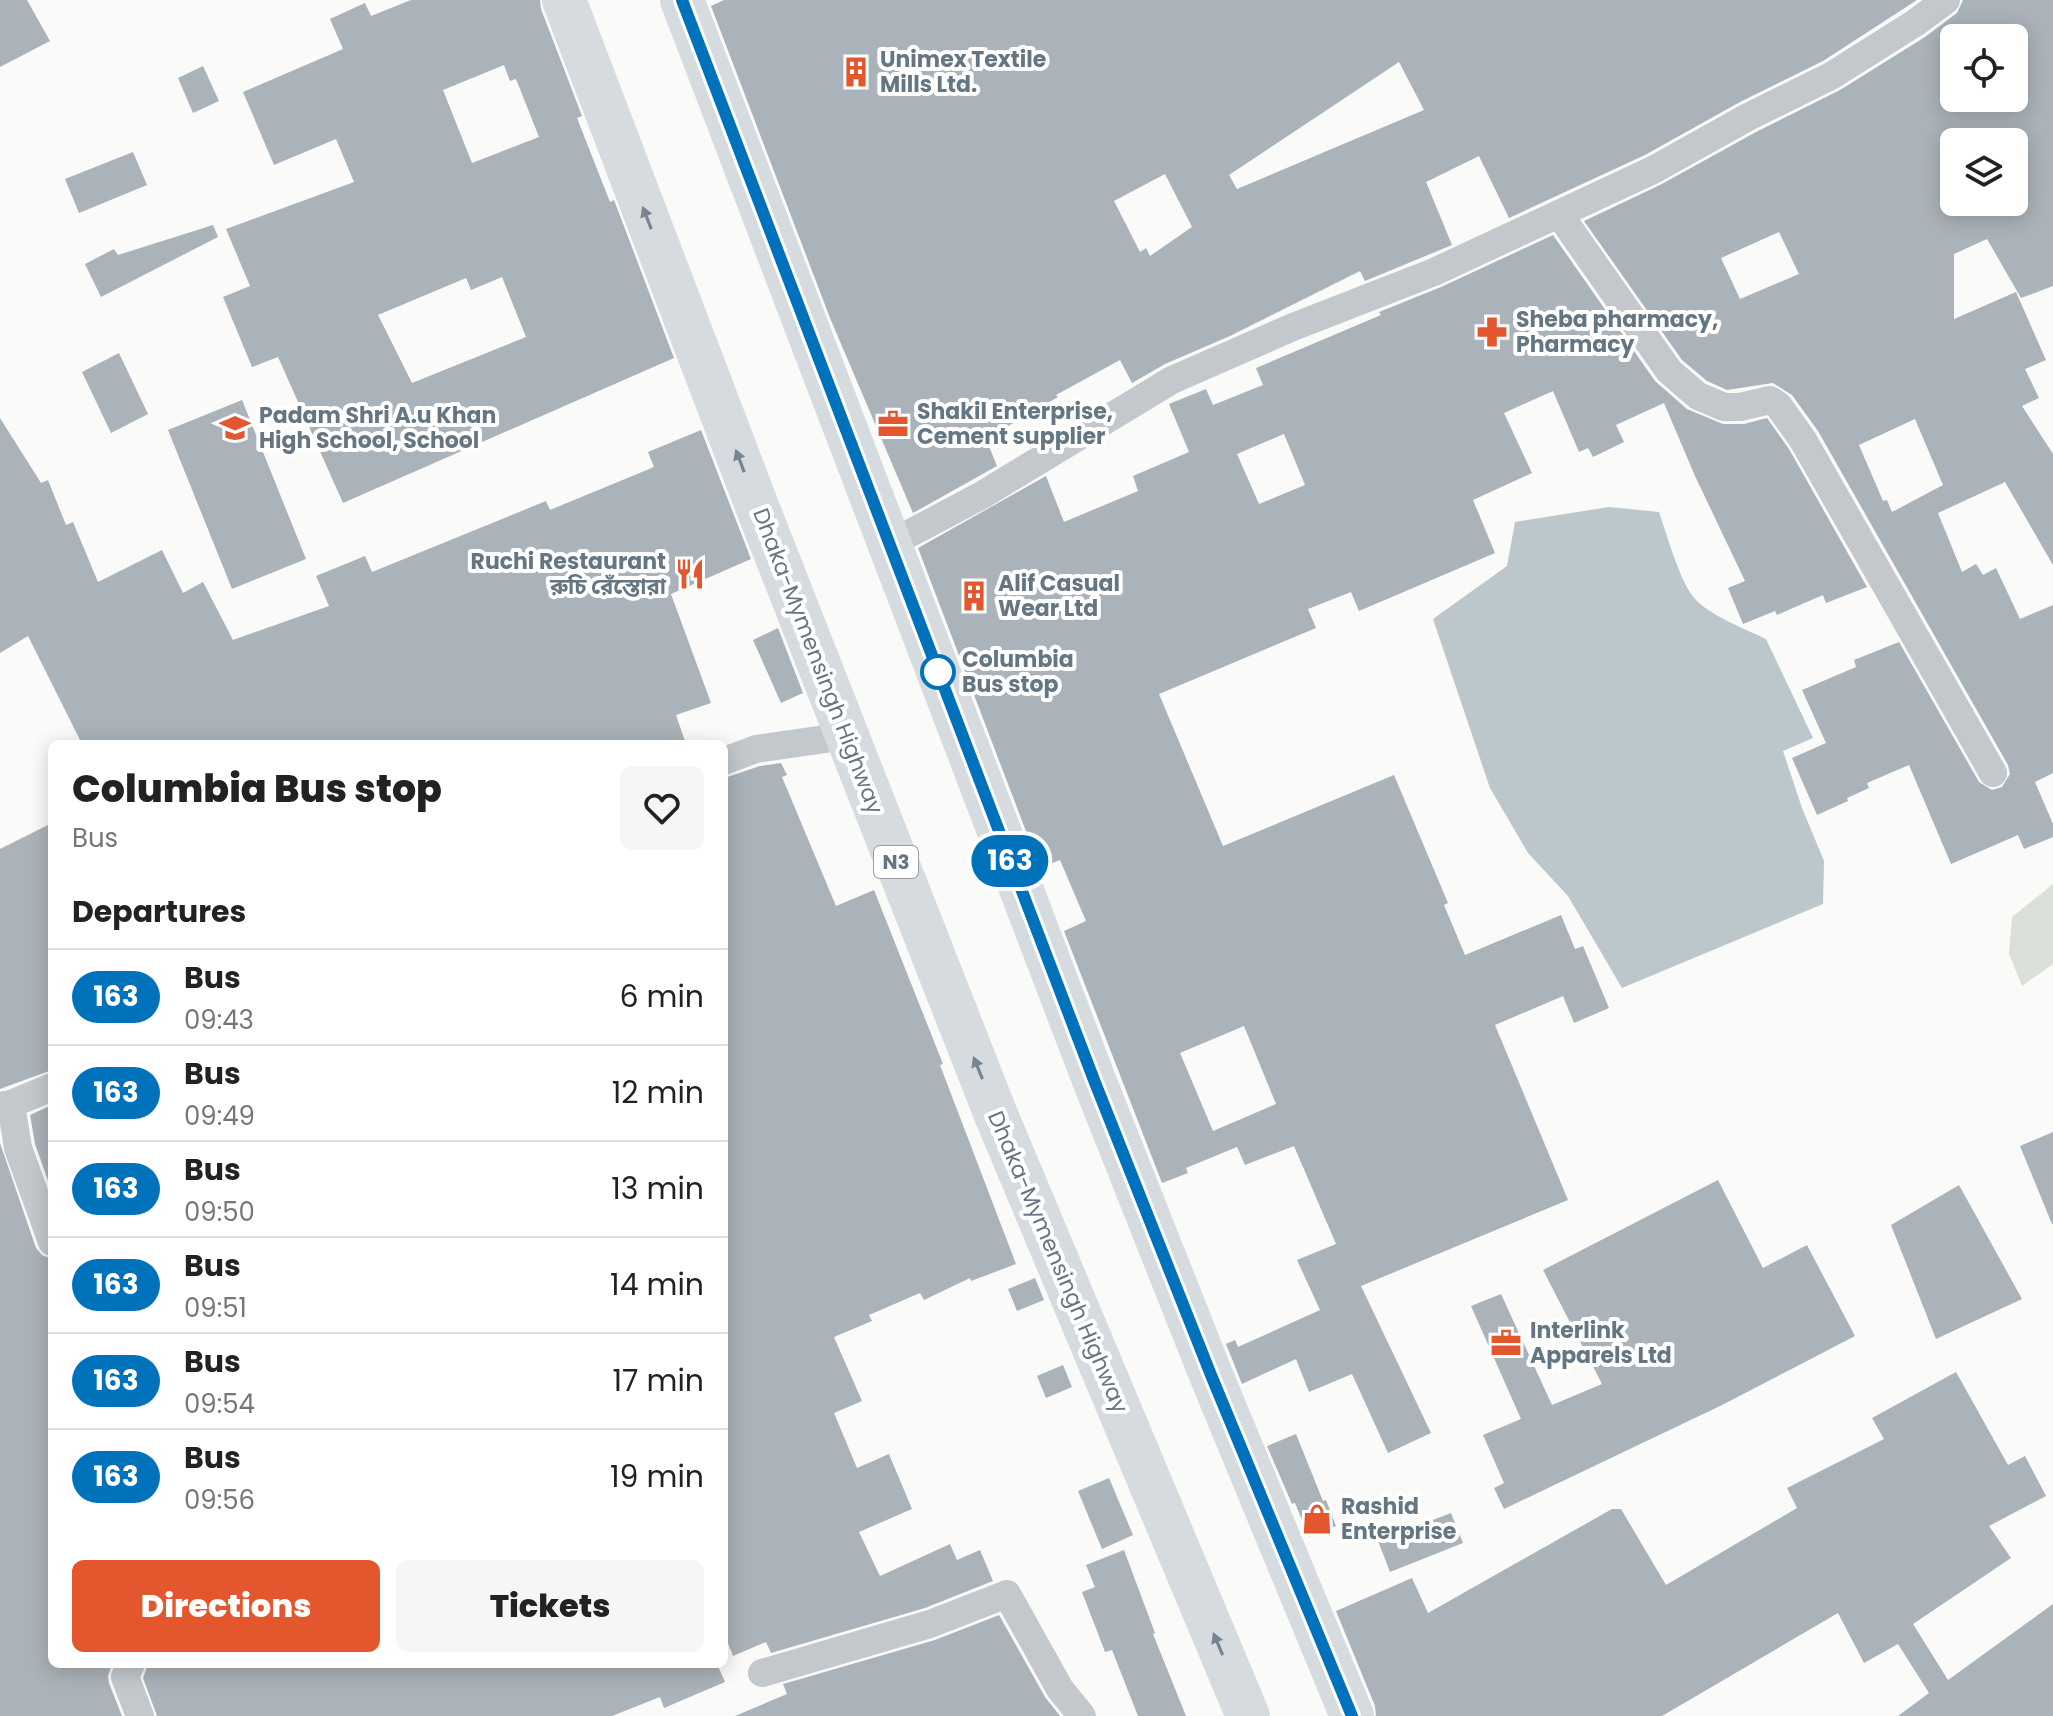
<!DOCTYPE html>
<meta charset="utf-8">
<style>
:root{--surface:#fff;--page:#f6f6f6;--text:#222;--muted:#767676;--line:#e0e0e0;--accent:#e4572e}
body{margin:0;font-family:Poppins,"Noto Sans Bengali",sans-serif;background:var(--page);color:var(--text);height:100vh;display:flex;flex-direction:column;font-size:30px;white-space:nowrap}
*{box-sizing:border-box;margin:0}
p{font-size:26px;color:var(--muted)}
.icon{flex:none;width:44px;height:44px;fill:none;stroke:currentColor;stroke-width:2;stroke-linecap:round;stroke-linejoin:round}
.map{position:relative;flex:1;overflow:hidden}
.side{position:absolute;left:48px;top:740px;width:680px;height:928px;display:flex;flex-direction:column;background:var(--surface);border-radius:12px;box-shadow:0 4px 20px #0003}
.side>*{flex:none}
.badge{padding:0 16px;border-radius:26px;font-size:28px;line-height:52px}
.tools{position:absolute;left:1940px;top:24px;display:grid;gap:16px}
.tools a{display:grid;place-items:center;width:88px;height:88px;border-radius:12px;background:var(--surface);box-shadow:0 4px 20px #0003;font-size:40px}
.map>.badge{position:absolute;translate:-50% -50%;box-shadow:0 0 0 4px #fff}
h2{padding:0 24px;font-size:30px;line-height:72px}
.round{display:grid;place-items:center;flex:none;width:84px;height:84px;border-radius:12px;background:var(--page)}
.summary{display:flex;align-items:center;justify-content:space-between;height:136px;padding:0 24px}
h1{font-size:38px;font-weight:800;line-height:60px}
.action{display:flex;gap:16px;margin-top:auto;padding:16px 24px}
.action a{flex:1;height:92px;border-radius:12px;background:var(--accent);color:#fff;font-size:32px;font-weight:800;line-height:92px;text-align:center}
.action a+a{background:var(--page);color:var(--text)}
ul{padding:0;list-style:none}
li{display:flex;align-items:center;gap:24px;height:96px;padding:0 24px;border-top:2px solid var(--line)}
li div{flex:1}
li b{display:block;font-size:30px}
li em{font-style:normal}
li .badge{min-width:88px;font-weight:700;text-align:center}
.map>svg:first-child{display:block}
.green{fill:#dadfd7}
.water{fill:#bbc7cb}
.building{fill:#aab3b9;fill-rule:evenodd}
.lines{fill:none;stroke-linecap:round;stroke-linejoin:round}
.minor{stroke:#c3c8cc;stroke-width:28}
.trunk{stroke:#d6dbdf;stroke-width:44}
.oneway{fill:#768591}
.line-casing{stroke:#fff;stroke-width:18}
.line{stroke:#0072bc;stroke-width:12}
.stop-dot{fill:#fff;stroke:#0072bc;stroke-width:4}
.labels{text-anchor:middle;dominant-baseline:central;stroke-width:8;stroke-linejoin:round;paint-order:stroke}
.shield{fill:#fff;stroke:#939fa8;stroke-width:2}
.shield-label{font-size:20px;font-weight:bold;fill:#657683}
.poi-label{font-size:22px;font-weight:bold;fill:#657683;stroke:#fff;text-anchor:start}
.stop-label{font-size:22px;font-weight:bold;fill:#657683;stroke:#fff;text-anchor:start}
.street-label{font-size:22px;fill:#657683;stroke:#fff}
</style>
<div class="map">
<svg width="2053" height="1716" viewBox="0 0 2053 1716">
<rect width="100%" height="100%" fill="#fafaf8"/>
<path class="green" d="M2053,884v80l-31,22 -13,-32 3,-37z"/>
<path class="water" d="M1609,507l50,5c8,23 21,70 36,87 16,17 50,30 71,40l47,99 -30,13 19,57 22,53 -1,43 -201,84 -54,-92 -40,-43 -38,-65 -57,-169 74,-53 8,-44z"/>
<path class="building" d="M0,0h27l23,41 -50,26z
M411,0h129l1,9 41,107 -5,2 33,84 4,-2 60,158 -331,145 -65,-146 -26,10 -29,-70 27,-11 -24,-57 128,-47 -18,-43 -62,26 -31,-73 100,-43 -13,-30 35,-16 6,13zM504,65l6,16 6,-2 23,58 -67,26 -29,-73zM502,277l24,60 -114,46 -34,-68 88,-37 5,12z
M724,0h1193l-94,61 -83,41 -95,53 -136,63 -30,-62 -53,26 26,63 -87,36 -5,-10 -130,65 -65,28 -33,19 -12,-23 -64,35 2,2 -72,42 11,27 -84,47 -83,-195 -119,-312zM1399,62l25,48 -187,79 -8,-14zM1165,174l27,53 -42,29 -4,-8 -6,4 -26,-51z
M1963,0h90v286l-32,12 -34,-59 -33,15v65l62,-27 30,68 -21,9 14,29 -17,8 31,48v111l-48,-83 -67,31 24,59 14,-8 7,11 13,-7 24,51 33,-14v168l-18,9 18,42v13l-29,12 -6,-14 -67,29 -42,-99 -42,18 2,5 -22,10 1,3 -31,14 -25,-57 34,-15 -24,-53 54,-23 -2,-7 45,-18 80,140 13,8 10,-3 8,-13 -2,-9 -190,-334 -26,-36 -19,-12 -46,7 -20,-9 -25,-21 -98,-139 76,-36 96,-53 84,-42 85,-53 32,-24zM1954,38h60v60h-60zM1954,142h60v60h-60zM1779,232l20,42 -59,25 -19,-41zM1915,419l28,66 -51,27 -5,-12 -4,1 -24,-56z
M203,66l16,35 -26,12 -15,-35z
M133,152l14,33 -68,28 -14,-34z
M213,225l5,12 -117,60 -16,-33 29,-15 4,6z
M1553,235l102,146 32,28 36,15h21l23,-6 22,31 78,138 -41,16 -3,-8 -46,20 -2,-4 -32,13 -15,-36 17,-7 -50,-105 -31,-73 -48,22 8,17 -31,15 -5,-9 -9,4 -26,-61 -49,22 28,60 -59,27 22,53 -136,58 -8,-19 -43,17 8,19 -157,66 64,152 171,-71 54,128 -4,2 21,50 96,-40 14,34 8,-3 26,62 -35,15 -11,-27 -68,29 73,175 -207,86 70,147 -43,20 -36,-79 -43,18 -13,-33 -54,25 -16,-40 9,-4 3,7 82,-37 -23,-50 39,-16 -42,-98 -49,19 -8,-18 -51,21 2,5 -26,10 -98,-252 22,-10 -26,-61 -20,8 -122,-320 128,-72 18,46 74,-31 -5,-15 56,-24 -20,-48 37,-15 7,16 50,-20 -7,-17 125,-53 -2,-3 62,-25zM1284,434l21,51 -46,19 -22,-50zM1244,1026l32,78 -63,27 -33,-78z
M119,353l29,61 -37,19 -29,-61z
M242,400l64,159 -74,30 -64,-159z
M0,418l41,65 7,-3 18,45 7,-3 25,60 64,-32 21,43 20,-11 30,58 96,-34 -13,-30 49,-20 7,16 174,-71 4,9 104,-43 -6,-15 53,-22 50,129 -80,35 40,109 -35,12 10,29h-604l-54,-108 -28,17z
M778,628l25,65 -22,10 -28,-63z
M781,763l6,12 -5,2 54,129 38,-16 69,174 -3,1 76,199 -45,17 -1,-3 -46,22 -4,-7 -51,22 3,6 -38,16 28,64 -28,12 23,55 32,-14 23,55 -53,23 21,44 70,-32 7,16 23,-10 13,31 -68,27 -154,45 -5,-11 -33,14 -9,-23v-855l36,-12z
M52,823v247l-52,19v-240z
M52,1105v87l-17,-48 -5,-29z
M2053,1132v92h-1l-32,-78z
M0,1143l36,105 6,7 10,4v405h60l-4,12 1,7 13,33h-122z
M1718,1180l45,88 44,-23 48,91 -135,70 -216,103 -10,-21 10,-5 -21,-48 38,-16 -50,-113 30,-12 51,111 50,-21 -59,-114z
M1959,1185l63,114 -86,40 -45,-114z
M1035,1278l9,22 -27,11 -9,-22z
M1063,1365l9,22 -26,11 -9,-22z
M1956,1372l52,93 17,-9 21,40 -57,30 22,32 -98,66 35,56 105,-76v112h-155l31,-23 -31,-49 -34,19 -26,-50 -176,103h-286l-1,-10 -39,-95 76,-33 16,35 184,-104h9l45,76 131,-77 -10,-20 97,-49 -12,-21z
M1296,1434l27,67 3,-1 10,26 -27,11 -14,-34 -3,1 -25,-58z
M1109,1478l24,57 -31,14 -24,-58z
M1451,1513l12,30 -73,29 -12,-31z
M1124,1550l31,83 -2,1 33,82h-48l-26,-66 -7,2 -23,-60 13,-5 -9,-22z
M999,1615l46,82 15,19h-325l52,-22 -4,-10 152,-44z
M148,1664h569l8,18 -61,26 -4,-11 -48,19h-455l-14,-38z"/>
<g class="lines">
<path class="minor" d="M1559,214l110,157 29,25 26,11h16l30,-7 8,5 25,35 190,333
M890,544l92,-49 190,-115 121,-53 141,-55 219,-102 95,-53 83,-41 84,-53 31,-23
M724,761l32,-12 90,-13
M11,1104l7,44 34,94
M0,1106l11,-2 41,-17
M131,1664l-6,13 15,39
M762,1673l168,-49 77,-30 53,95 22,27"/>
<path class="trunk" d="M564,0l196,514 236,601 252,601
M682,0l412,1080 117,295 141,341"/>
</g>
<defs><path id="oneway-solid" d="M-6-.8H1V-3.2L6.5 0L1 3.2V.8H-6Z" transform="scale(2)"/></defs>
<g class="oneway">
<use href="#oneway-solid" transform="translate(647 218) rotate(-111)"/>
<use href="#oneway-solid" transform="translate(740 461) rotate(-111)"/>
<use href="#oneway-solid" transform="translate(978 1068) rotate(-112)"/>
<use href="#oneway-solid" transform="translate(1218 1644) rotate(-113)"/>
</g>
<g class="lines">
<g class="line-casing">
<path id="line" d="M682,0l412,1080 117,295 141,341"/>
</g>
<use href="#line" class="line"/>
</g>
<defs>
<g id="building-bare" transform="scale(2.4)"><path d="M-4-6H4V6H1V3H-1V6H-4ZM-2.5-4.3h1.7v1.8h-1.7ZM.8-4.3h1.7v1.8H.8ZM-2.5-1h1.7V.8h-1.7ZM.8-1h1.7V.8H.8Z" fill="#e4572e" stroke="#fff" stroke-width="2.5" paint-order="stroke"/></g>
<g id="pharmacy-bare" transform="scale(2.4)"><path d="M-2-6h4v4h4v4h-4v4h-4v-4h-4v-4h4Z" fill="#e4572e" stroke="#fff" stroke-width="2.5" paint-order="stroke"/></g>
<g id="office-bare" transform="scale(2.4)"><path d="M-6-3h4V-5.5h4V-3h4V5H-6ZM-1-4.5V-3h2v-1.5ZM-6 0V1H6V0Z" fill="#e4572e" stroke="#fff" stroke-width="2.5" paint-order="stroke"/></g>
<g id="school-bare" transform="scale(2.4)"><path d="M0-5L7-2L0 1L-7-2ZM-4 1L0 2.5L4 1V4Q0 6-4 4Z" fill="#e4572e" stroke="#fff" stroke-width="2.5" paint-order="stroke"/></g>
<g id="restaurant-bare" transform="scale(2.4)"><path d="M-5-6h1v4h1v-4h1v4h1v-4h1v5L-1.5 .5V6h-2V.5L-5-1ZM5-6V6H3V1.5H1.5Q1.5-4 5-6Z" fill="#e4572e" stroke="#fff" stroke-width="2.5" paint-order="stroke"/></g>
<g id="shop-bare" transform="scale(2.4)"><path d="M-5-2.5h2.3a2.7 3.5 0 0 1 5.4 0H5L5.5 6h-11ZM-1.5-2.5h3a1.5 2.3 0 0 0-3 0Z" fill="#e4572e" stroke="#fff" stroke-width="2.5" paint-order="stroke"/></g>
</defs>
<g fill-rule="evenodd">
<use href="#building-bare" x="856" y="72"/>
<use href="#pharmacy-bare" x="1492" y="332"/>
<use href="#office-bare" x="893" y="424"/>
<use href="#school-bare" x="235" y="428"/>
<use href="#restaurant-bare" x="690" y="574"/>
<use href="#building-bare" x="974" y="596"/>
<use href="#office-bare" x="1506" y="1343"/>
<use href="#shop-bare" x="1317" y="1519"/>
</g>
<circle class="stop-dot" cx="938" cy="672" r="16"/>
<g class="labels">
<rect class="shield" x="874" y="846" width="44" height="32" rx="6"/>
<g class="shield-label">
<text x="896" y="862">N3</text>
</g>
<g class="poi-label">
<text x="880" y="59">Unimex Textile<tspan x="880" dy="25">Mills Ltd.</tspan></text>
<text x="1516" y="319">Sheba pharmacy,<tspan x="1516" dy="25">Pharmacy</tspan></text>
<text x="917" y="411">Shakil Enterprise,<tspan x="917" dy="25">Cement supplier</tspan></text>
<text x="259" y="415">Padam Shri A.u Khan<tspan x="259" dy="25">High School, School</tspan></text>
<text x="666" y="561" text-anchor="end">Ruchi Restaurant<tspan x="666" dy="25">রুচি রেঁস্তোরা</tspan></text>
<text x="998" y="583">Alif Casual<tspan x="998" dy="25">Wear Ltd</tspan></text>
<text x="1530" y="1330">Interlink<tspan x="1530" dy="25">Apparels Ltd</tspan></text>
<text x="1341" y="1506">Rashid<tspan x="1341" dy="25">Enterprise</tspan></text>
</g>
<g class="stop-label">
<text x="962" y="659">Columbia<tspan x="962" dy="25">Bus stop</tspan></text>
</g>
<g class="street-label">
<text transform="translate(818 661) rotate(69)">Dhaka-Mymensingh Highway</text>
<text transform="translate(1058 1262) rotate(67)">Dhaka-Mymensingh Highway</text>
</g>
</g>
</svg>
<div class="tools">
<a><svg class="icon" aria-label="locate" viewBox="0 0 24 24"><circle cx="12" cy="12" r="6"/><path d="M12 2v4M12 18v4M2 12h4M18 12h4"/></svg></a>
<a><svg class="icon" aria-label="layers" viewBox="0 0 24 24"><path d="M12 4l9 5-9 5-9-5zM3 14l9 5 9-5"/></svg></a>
</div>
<b class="badge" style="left:1010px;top:861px;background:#0072bc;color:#fff">163</b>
<section class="side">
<div class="summary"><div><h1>Columbia Bus stop</h1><p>Bus</p></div><a class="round"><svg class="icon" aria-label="heart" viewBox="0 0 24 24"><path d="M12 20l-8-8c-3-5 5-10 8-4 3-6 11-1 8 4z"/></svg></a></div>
<h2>Departures</h2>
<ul>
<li><span class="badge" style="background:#0072bc;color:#fff">163</span><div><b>Bus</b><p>09:43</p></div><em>6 min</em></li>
<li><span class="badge" style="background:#0072bc;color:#fff">163</span><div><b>Bus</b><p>09:49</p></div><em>12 min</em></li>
<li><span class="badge" style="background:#0072bc;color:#fff">163</span><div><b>Bus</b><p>09:50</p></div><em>13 min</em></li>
<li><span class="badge" style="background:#0072bc;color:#fff">163</span><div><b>Bus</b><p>09:51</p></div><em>14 min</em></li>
<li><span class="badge" style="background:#0072bc;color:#fff">163</span><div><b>Bus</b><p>09:54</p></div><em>17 min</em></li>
<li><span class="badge" style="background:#0072bc;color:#fff">163</span><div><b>Bus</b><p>09:56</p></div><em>19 min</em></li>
</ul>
<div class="action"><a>Directions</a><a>Tickets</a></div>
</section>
</div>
